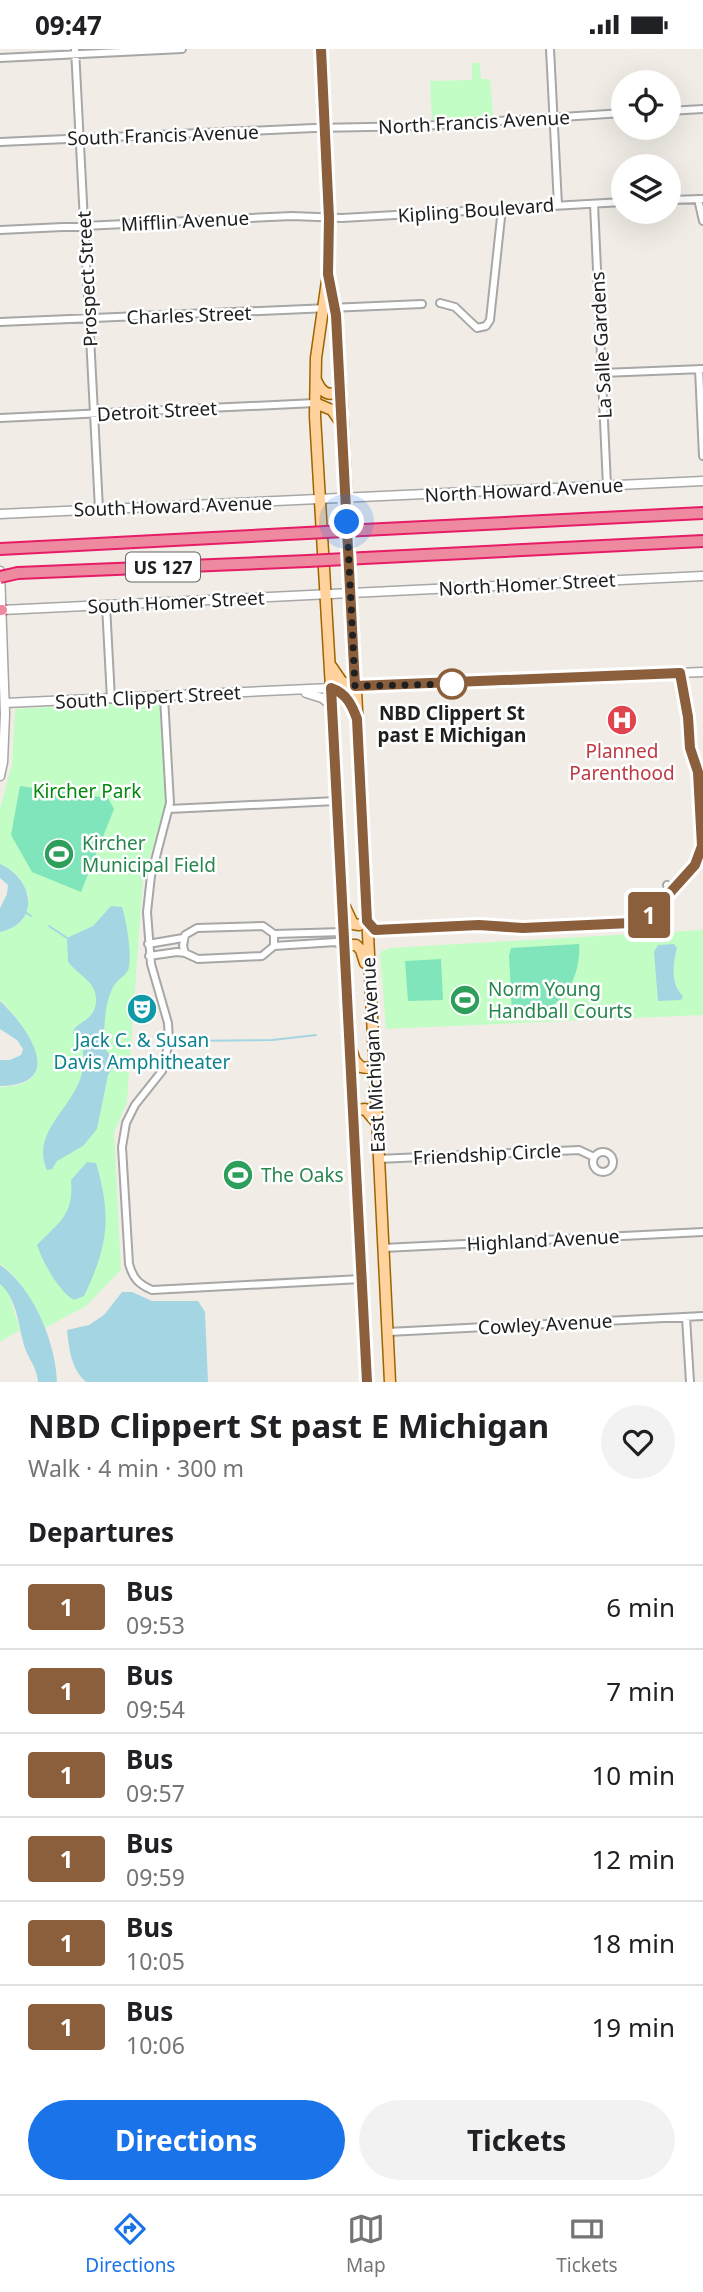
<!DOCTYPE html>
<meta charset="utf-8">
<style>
:root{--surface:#fff;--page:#f2f2f2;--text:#202124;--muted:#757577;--line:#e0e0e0;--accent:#1a73e8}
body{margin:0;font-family:"Noto Sans",sans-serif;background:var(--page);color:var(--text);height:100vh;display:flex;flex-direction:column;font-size:26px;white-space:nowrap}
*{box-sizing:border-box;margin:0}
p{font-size:23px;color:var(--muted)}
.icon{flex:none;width:38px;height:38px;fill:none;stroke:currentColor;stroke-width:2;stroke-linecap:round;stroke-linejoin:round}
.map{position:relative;height:1333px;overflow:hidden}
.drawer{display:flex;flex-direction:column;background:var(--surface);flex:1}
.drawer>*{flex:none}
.badge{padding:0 14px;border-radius:5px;font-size:24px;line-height:46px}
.fabs{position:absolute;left:611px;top:21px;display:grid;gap:14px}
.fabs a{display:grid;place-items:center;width:70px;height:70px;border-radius:50%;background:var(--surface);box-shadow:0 7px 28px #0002;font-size:35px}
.you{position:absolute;width:35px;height:35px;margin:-18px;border:5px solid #fff;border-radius:50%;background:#1a73e8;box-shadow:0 0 0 10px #1a73e833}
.map>.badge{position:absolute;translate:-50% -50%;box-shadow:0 0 0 4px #fff}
h2{padding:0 28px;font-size:26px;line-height:63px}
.round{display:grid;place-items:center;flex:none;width:74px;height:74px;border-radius:37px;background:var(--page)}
.summary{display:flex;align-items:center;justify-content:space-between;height:119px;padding:0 28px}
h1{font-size:33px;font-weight:700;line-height:52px}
.primary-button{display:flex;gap:14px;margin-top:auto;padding:14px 28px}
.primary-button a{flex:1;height:80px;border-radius:42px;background:var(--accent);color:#fff;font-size:28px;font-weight:700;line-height:80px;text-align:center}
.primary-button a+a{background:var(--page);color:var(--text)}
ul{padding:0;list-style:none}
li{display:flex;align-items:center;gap:21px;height:84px;padding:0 28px;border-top:2px solid var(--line)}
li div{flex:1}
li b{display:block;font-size:26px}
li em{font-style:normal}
li .badge{min-width:77px;font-weight:700;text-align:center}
.status{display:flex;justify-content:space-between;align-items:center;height:49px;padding:0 35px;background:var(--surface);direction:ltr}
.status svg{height:19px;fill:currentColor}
.menu{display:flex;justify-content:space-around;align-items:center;height:98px;border-top:2px solid var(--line);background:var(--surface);font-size:19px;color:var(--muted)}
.menu a{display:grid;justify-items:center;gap:4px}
.menu .current{color:var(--accent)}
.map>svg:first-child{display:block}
.park{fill:#c2fdc5}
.pitch{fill:#80e5bb}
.water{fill:#a4d5e2}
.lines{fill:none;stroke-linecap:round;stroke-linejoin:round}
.stream{stroke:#a4d5e2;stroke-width:2}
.minor-casing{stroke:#a7a7a7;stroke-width:10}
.tertiary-casing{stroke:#a7a7a7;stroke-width:11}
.primary-casing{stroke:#9d6400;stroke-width:13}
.motorway-casing{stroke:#e71c67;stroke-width:14}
.minor{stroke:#fff;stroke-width:6}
.tertiary{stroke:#fff;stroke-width:8}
.primary{stroke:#ffd29e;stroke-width:10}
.motorway{stroke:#ed8a9f;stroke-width:10}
.motorway-bridge-casing{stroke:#e71c67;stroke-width:14;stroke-linecap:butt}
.motorway-bridge{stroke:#ed8a9f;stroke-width:10}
.line-casing{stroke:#fff;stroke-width:16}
.line{stroke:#8b5e3c;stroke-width:10}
.walk{stroke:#202020;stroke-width:7;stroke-dasharray:0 12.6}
.stop-dot{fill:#fff;stroke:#8b5e3c;stroke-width:3.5}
.labels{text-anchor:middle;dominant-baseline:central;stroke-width:5;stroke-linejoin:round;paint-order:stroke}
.shield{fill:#fff;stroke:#636363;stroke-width:2}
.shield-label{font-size:18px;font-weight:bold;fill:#202020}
.street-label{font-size:19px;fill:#202020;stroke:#fff}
.stop-label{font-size:19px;font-weight:bold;fill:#202020;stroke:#fff}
.health-label{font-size:19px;fill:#be3a42;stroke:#fff}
.park-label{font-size:19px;fill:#04890c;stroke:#fff}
.leisure-label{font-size:19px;fill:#27864d;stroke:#fff;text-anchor:start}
.culture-label{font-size:19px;fill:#0d838f;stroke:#fff}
</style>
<div class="status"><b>09:47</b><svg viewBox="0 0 49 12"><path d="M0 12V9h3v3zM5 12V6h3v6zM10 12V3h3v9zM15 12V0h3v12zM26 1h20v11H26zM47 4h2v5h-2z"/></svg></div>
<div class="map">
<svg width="703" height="1333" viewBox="0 0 703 1333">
<rect width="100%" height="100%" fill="#f1ede6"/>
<path class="park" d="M472,14h8l1,16h9l3,37 -61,4 -2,-39 42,-1z
M159,652l8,101 -24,76 -16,224 -13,31 7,137 -35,36 -41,22c-12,-24 -22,-48 -45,-64v-177c68,-1 28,-60 0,-87v-68c23,-5 26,-14 29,-36l-9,-18 -20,-14v-55l12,-45 3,-55z
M703,881v85l-317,14 -6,-77 10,-4z
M0,1235l8,7 12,39 -20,12z"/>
<path class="pitch" d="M20,737l88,12 6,11 -33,83 -49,-20 -21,-37z
M579,895c2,25 -9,54 -34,66 -9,4 -23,2 -33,3l-3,-57 2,-8z
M441,910l2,41 -35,1 -3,-40z"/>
<path class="water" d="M0,815c34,15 41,59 0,68v-24l7,-14 1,-9 -8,-7z
M111,857l11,1c4,11 12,56 5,65 -5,6 -11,9 -15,17 -8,18 -8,39 -8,59l8,9 1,10 -5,8 -11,54 -14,17 -26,15 -5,8 -5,1c-19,-42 37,-67 36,-108 0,-4 1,-12 -1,-16 -2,-5 -7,-8 -9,-13 2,-9 9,-9 15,-15 5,-4 7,-9 8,-15 2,-21 -17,-27 -28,-41l-1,-24 26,-12z
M674,895l3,4c-4,15 -7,37 6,48l-2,4 -23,1 -4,-49 4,-7z
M0,952c28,26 68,84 0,85v-26h10l11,-5 2,-6 -6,-9 -17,-11z
M87,1113l9,1c16,54 12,83 -12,133l-10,4c-14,-7 -32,-39 -37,-55 22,-23 37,-30 34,-65z
M0,1216c33,22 56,78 57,117h-19c-1,-13 -7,-20 -12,-31 -8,-22 -7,-50 -26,-67z
M122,1243h10l20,9h46l7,11 3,70h-122c-15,-13 -17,-33 -19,-52l22,-5 15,-10z"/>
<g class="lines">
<path class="stream" d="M24,862l7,5
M49,877l18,12
M181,992l91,-1 44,-5"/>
<g class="minor-casing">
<path id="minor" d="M75,0l24,460
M550,0l8,156
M0,9l182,-9
M668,62l35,-2
M0,93l314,-14 108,-2 201,-13
M698,150l5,22
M668,151l35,-1
M594,155l13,282
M0,181l292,-14 50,2 281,-16
M440,254l15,4 22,21 9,-2 4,-6 12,-112
M0,273l422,-18
M699,320l4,87
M602,324l101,-4
M0,369l315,-15
M106,556l5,94
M164,648l6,106 -19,73 -4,36 4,52 17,59 1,19 -7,29 -27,34 -9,18 -4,24 7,117c4,14 9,20 23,26l209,-11
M169,760l167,-8
M667,836l5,5
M263,877l11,8v12l-12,10 -64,3 -13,-6 -2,-7 2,-11 12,-7z
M274,885l69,-2
M148,895l35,-6
M274,897l62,-4 7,5
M149,907l28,-4 8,1
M593 1113a10 10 0 1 1 20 0a10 10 0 1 1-20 0Z
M378,1110l201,-9 15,7
M383,1199l320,-16
M686,1268l4,65
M388,1283l315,-16"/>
</g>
<g class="tertiary-casing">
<path id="tertiary" d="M0,465l703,-33
M0,522l5,143 -2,48 -3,14
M2,561l701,-34
M355,637l348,-14
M306,644l16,5 10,8
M5,654l326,-15"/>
</g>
<g class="primary-casing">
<path id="primary" d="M321,0l8,169 -1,56 8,41 6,90 48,977
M327,232l-11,77 -1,58 16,272 36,694
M316,331c4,9 9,16 19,13l6,-6
M315,354l17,7 9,13
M331,617l11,16 13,4
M331,639l12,7 11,17
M345,858l8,17 6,1 8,-4
M344,899l4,-3h8l5,5 4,13
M352,1003l3,9 6,6 13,2
M353,1065l4,-4 8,-1 11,13"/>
</g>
<g class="motorway-casing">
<path id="motorway" d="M363,481l340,-17
M0,500l307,-16
M364,509l339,-17
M18,524l290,-12
M0,561h2"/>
</g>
<use href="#minor" class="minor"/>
<use href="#tertiary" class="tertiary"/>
<use href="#primary" class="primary"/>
<use href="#motorway" class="motorway"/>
<g class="motorway-bridge-casing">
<path id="motorway-bridge" d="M307,484l56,-3
M308,512l56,-3
M0,528l18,-4"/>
</g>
<use href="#motorway-bridge" class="motorway-bridge"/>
</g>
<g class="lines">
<g class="line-casing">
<path id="line" d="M321,0l8,169 -1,56 8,41 19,371 325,-13 8,44 2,31 8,24 4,74 -7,19 -46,51 -18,7 -108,5 -44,-3 -104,5 -8,-9 -10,-202c-5,-14 -11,-26 -26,-31l36,694"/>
</g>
<use href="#line" class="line"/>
<path class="walk" d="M347,473l8,164 97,-2"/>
</g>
<defs>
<g id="hospital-disc" transform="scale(1.575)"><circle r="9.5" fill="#e0444e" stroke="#fff"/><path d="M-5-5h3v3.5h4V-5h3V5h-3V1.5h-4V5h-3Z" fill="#fff"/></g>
<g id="stadium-disc" transform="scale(1.575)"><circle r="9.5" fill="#2e9e5b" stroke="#fff"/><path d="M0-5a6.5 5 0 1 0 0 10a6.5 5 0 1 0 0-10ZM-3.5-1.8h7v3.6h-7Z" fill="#fff"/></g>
<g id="theatre-disc" transform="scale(1.575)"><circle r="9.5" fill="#0f9aa8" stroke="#fff"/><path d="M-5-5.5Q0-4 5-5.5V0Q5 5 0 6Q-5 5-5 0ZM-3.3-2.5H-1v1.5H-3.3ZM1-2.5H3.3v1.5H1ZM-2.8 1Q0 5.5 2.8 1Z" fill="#fff"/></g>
</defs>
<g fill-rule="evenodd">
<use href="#hospital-disc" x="622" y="671"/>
<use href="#stadium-disc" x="59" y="805"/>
<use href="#stadium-disc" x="465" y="951"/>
<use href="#theatre-disc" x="142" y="960"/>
<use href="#stadium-disc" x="238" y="1126"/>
</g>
<circle class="stop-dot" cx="452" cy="635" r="14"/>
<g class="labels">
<rect class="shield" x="126" y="503.5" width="74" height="29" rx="5"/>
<g class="shield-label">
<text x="163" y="518">US 127</text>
</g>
<g class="street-label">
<text transform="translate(474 73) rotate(-3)">North Francis Avenue</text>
<text transform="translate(163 86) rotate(-2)">South Francis Avenue</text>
<text transform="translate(476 161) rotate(-4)">Kipling Boulevard</text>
<text transform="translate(185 172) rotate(-3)">Mifflin Avenue</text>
<text transform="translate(87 230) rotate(-93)">Prospect Street</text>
<text transform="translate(189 266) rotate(-2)">Charles Street</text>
<text transform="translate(601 296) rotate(-93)">La Salle Gardens</text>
<text transform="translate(157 362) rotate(-3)">Detroit Street</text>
<text transform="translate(524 441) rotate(-3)">North Howard Avenue</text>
<text transform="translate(173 457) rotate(-2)">South Howard Avenue</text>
<text transform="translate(527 535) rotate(-3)">North Homer Street</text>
<text transform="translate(176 553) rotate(-3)">South Homer Street</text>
<text transform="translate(148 648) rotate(-3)">South Clippert Street</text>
<text transform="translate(373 1006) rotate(-93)">East Michigan Avenue</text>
<text transform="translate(487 1105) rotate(-3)">Friendship Circle</text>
<text transform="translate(543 1191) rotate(-3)">Highland Avenue</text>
<text transform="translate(545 1275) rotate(-3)">Cowley Avenue</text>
</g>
<g class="stop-label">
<text x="452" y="664">NBD Clippert St<tspan x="452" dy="22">past E Michigan</tspan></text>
</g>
<g class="health-label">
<text x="622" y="702">Planned<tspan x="622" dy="22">Parenthood</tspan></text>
</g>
<g class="park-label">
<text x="87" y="742">Kircher Park</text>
</g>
<g class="leisure-label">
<text x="82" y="794">Kircher<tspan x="82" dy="22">Municipal Field</tspan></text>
<text x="488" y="940">Norm Young<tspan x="488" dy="22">Handball Courts</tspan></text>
<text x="261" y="1126">The Oaks</text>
</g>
<g class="culture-label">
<text x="142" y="991">Jack C. &amp; Susan<tspan x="142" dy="22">Davis Amphitheater</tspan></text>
</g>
</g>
</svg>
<div class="fabs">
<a><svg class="icon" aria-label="locate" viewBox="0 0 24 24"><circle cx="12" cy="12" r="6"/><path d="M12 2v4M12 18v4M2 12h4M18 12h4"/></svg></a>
<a><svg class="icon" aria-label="layers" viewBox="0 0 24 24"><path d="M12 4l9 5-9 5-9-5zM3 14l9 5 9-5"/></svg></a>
</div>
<div class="you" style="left:347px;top:473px"></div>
<b class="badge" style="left:649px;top:866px;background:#8b5e3c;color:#fff">1</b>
</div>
<section class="drawer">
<div class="summary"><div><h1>NBD Clippert St past E Michigan</h1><p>Walk · 4 min · 300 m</p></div><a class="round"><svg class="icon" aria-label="heart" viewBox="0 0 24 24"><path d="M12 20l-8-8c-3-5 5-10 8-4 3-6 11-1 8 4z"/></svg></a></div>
<h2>Departures</h2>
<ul>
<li><span class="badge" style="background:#8b5e3c;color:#fff">1</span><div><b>Bus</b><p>09:53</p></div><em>6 min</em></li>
<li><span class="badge" style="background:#8b5e3c;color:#fff">1</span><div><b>Bus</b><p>09:54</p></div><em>7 min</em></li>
<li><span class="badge" style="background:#8b5e3c;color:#fff">1</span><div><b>Bus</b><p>09:57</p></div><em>10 min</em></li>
<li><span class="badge" style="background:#8b5e3c;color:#fff">1</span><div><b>Bus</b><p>09:59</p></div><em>12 min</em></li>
<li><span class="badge" style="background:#8b5e3c;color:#fff">1</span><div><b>Bus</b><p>10:05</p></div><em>18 min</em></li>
<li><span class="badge" style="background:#8b5e3c;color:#fff">1</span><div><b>Bus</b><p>10:06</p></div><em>19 min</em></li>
</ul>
<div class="primary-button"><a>Directions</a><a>Tickets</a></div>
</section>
<nav class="menu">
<a class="current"><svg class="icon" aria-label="directions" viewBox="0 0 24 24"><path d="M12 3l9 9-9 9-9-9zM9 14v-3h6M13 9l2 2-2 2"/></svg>Directions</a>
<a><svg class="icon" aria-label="map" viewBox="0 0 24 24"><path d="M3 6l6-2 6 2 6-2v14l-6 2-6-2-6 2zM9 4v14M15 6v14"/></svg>Map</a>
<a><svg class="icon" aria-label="tickets" viewBox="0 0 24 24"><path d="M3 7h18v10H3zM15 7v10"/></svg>Tickets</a>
</nav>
